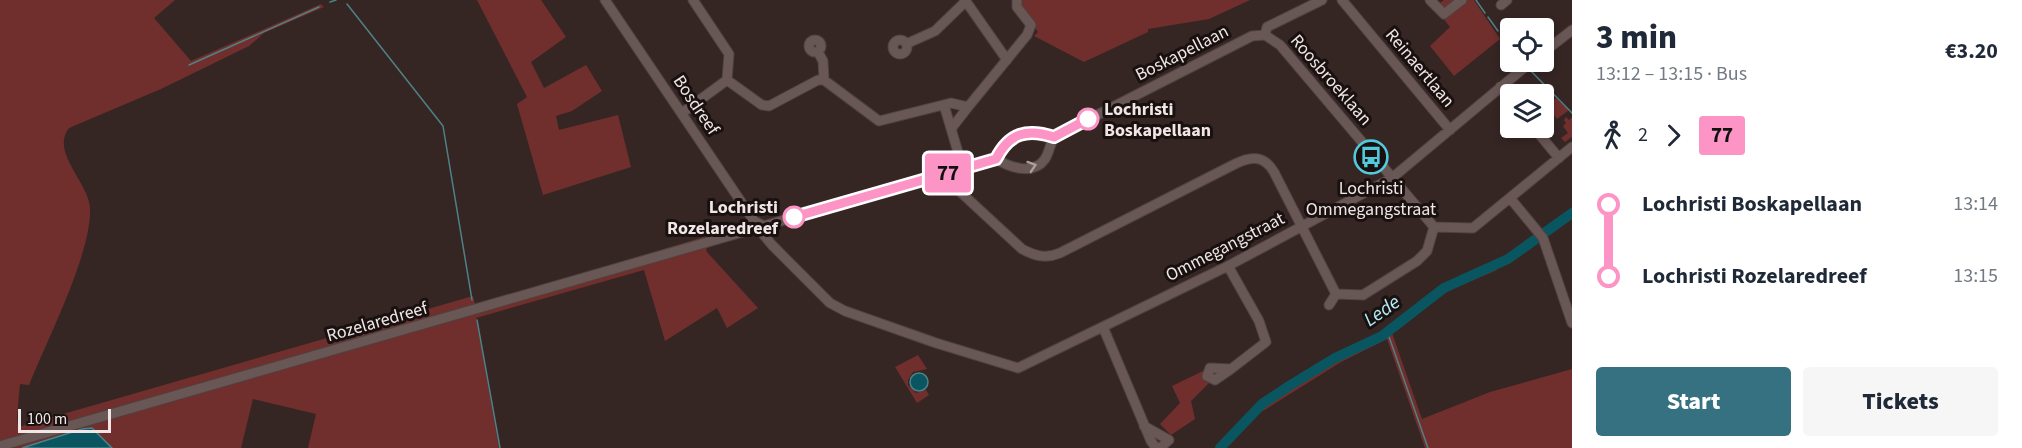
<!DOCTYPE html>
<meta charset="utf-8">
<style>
:root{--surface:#fff;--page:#f6f6f7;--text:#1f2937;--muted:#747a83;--accent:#367181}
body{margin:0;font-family:"Source Sans 3",sans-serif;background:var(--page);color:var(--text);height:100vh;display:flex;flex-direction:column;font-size:22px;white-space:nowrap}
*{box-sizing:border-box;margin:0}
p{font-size:20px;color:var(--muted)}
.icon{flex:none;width:33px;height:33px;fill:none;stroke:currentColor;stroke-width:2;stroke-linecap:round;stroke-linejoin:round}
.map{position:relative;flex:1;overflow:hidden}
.details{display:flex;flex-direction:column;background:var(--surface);width:450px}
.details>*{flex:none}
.badge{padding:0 12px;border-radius:4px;font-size:21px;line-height:39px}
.controls{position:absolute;left:1500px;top:18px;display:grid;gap:12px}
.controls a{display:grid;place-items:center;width:54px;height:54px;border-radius:6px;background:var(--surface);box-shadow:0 3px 9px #0003;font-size:30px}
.scale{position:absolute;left:18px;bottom:15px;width:93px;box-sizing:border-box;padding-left:6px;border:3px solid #f1e6e5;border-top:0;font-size:16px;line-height:21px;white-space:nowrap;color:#f1e6e5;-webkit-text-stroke:4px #181110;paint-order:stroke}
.map>.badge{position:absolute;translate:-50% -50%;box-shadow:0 0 0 3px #fff}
.legs{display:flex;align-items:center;gap:9px;height:66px;padding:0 24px;font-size:20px}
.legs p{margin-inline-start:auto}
.head{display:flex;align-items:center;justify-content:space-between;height:102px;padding:0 24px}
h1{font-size:33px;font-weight:800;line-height:45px}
.cta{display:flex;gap:12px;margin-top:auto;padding:12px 24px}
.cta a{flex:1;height:69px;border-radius:6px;background:var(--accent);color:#fff;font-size:24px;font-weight:800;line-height:69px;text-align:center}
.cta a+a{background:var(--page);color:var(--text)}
ul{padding:0 24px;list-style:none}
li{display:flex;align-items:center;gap:21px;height:72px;font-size:22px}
li i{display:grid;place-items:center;width:9px;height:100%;margin:0 8px;background:currentColor}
li i::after{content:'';width:15px;height:15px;margin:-8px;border:4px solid;border-radius:50%;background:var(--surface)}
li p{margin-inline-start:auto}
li:first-child i{background:linear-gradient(#0000 50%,currentColor 0)}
li:last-child i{background:linear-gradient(currentColor 50%,#0000 0)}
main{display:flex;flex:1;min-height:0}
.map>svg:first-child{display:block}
.green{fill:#702f2c}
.water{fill:#0a5660;stroke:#4f8188;stroke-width:1.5}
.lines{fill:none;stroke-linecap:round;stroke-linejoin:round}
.stream{stroke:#4f8188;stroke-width:1.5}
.river{stroke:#0a5660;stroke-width:10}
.minor-casing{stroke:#4f4341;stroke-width:11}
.minor{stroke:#695756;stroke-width:9}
.oneway{stroke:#ad9e9e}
.line-1-casing{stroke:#fff;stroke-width:14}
.line-1{stroke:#fc95c5;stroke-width:9}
.stop-1-dot{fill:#fff;stroke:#fc95c5;stroke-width:3}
.labels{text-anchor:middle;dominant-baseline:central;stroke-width:6;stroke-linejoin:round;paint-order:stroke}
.street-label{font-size:18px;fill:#f1e6e5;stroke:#181110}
.stop-label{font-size:18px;font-weight:bold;fill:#f1e6e5;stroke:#181110;text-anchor:start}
.poi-label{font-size:18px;fill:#f1e6e5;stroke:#181110}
.water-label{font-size:20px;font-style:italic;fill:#b5ecf6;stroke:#181110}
</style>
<main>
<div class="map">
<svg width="1572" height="448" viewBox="0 0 1572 448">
<rect width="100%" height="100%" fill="#352624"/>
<path class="green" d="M0,0h175l-21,18 37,43 130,-57 3,3 -60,26 -15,13 -88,43 -92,39c-19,24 20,55 21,80 2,45 -43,132 -61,177l-9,-1 -3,33 1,10 455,-131 2,9 229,-68 3,15 51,56 -31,20 -10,-20 -52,33 -21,-71 -168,48 23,130h-191l8,-34 -63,-15 -12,49h-129l-20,-20 -70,20h-22z
M477,0h64l25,37 -35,25 13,26 42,-23 16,26 -30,20 -16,5 3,14 59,-15 13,52 -88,28 -26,-91 10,-7z
M1020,0h230l-41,19 -61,10v3l-64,30 -50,-26 4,-4 -18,-26z
M1444,0h30l26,39 -46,37 -24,-30 20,-19 -16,-20z
M1556,98l13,12 -12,9 -10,-13z
M1566,117l3,3 3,-3v20l-7,5 -4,-4 7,-5 -5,-7 3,-3 -2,-3z
M1496,267l1,3 -54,23 -51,40 30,86 68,-27 82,-23v79h-147l-38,-109 -46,23 -78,49 -2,-4 42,-28 83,-44 59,-45z
M918,355l9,14 -14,3 -5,8v5l8,8 10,-3 3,5 -12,8 -22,-36z
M1203,371v6l6,6 -18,18 4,18 -24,16 -11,-11 20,-21 -8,-17z"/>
<path class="water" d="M910 382a9 9 0 1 1 18 0a9 9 0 1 1-18 0Z
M92,428l20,20h-90l60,-19z"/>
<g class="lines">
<path class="stream" d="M1476,0l9,13
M330,2l6,-2
M347,4l96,122 29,174
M1488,17l10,14
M189,65l130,-58
M1530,70l42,43
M477,320l23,128
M1387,331l41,117"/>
<path class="river" d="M1220,448l42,-44 27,-18 46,-28 47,-22 62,-48 64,-29 64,-46"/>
<g class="minor-casing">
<path id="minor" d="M605,0l149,221 8,4
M693,0l36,54 -2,26
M965,0l42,60
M1342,0l108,130
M1430,0l14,14 18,-14
M1501,5l6,-5
M1265,35l2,-8 55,-27
M809 46a6 6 0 1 1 12 0a6 6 0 1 1-12 0Z
M893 47a7 7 0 1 1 14 0a7 7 0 1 1-14 0Z
M906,44l29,-13 31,-30
M818,52l5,9 1,19
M1544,52l28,-22
M727,80l35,25 7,1 49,-26h6l55,41 72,-18 17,4 -17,22
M1500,87l10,12
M944,105l19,64
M968,107l59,-72 4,-10 -14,-18v-7
M682,113l45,-33
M1534,128l25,30
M996,159c13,8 37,17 49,0 4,-6 5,-15 9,-22l198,-101 13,-1 15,10 154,182
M942,175l80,74c13,7 24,10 38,4l175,-89c16,-8 29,-9 39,8l62,122 27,1 54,-34 10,-10 7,-24
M1510,198l33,40 29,85
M762,225l1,9 9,11 58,58 15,8 91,32 82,25 210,-102 164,-88 139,-116
M1434,227l39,1 99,-81
M1228,266l31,55 7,21 -35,27 -21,-1 -3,8 8,4 16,-11
M1329,305l7,-11
M1103,327l48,114 5,7
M1144,426l25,14 -9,8
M0,446l996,-287c13,-26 31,-31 58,-22"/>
</g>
<use href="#minor" class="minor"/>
</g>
<defs><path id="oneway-chevron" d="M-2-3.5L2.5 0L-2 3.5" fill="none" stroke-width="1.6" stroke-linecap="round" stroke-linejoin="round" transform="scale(1.5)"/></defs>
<use class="oneway" href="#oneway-chevron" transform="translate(1032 166) rotate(-18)"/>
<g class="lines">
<g class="line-1-casing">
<path id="line-1" d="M794,217l202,-58c13,-26 31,-31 58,-22l34,-18"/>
</g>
<use href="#line-1" class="line-1"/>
</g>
<defs>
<g id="bus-ring" transform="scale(1.725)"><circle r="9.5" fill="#181110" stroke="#53cadc" stroke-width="1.5"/><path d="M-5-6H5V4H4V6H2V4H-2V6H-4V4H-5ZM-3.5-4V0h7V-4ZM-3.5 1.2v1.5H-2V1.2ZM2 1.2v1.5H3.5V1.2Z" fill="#53cadc"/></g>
</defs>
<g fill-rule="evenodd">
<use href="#bus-ring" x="1371" y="157"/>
</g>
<g class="stop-1-dot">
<circle cx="1088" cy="119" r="10"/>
<circle cx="794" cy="217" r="10"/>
</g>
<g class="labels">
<g class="street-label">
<text transform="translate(1182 53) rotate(-27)">Boskapellaan</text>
<text transform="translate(1420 68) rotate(50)">Reinaertlaan</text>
<text transform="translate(1331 80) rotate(49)">Roosbroeklaan</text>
<text transform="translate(696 105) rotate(56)">Bosdreef</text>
<text transform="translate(1225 247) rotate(-27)">Ommegangstraat</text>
<text transform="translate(377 322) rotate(-16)">Rozelaredreef</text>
</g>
<g class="stop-label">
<text x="1104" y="109">Lochristi<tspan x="1104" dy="21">Boskapellaan</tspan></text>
<text x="778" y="207" text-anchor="end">Lochristi<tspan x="778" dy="21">Rozelaredreef</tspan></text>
</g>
<g class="poi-label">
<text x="1371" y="188">Lochristi<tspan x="1371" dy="21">Ommegangstraat</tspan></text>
</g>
<g class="water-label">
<text transform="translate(1382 311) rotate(-35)">Lede</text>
</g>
</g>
</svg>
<div class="controls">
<a><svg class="icon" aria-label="locate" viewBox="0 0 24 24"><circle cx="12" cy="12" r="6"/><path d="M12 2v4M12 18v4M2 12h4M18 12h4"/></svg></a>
<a><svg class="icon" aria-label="layers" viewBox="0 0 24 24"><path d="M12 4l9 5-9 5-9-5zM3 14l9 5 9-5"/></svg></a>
</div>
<div class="scale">100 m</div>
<b class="badge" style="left:948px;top:173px;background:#fc95c5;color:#111">77</b>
</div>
<section class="details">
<div class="head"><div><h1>3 min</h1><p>13:12 – 13:15 · Bus</p></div><b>€3.20</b></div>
<div class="legs"><svg class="icon" aria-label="walk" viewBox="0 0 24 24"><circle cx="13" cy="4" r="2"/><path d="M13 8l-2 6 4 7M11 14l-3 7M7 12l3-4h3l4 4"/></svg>2<svg class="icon" aria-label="forward" viewBox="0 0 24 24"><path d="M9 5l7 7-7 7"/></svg><b class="badge" style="background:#fc95c5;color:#111">77</b></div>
<ul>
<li><i style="color:#fc95c5"></i><b>Lochristi Boskapellaan</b><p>13:14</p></li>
<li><i style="color:#fc95c5"></i><b>Lochristi Rozelaredreef</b><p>13:15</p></li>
</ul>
<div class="cta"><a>Start</a><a>Tickets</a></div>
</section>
</main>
